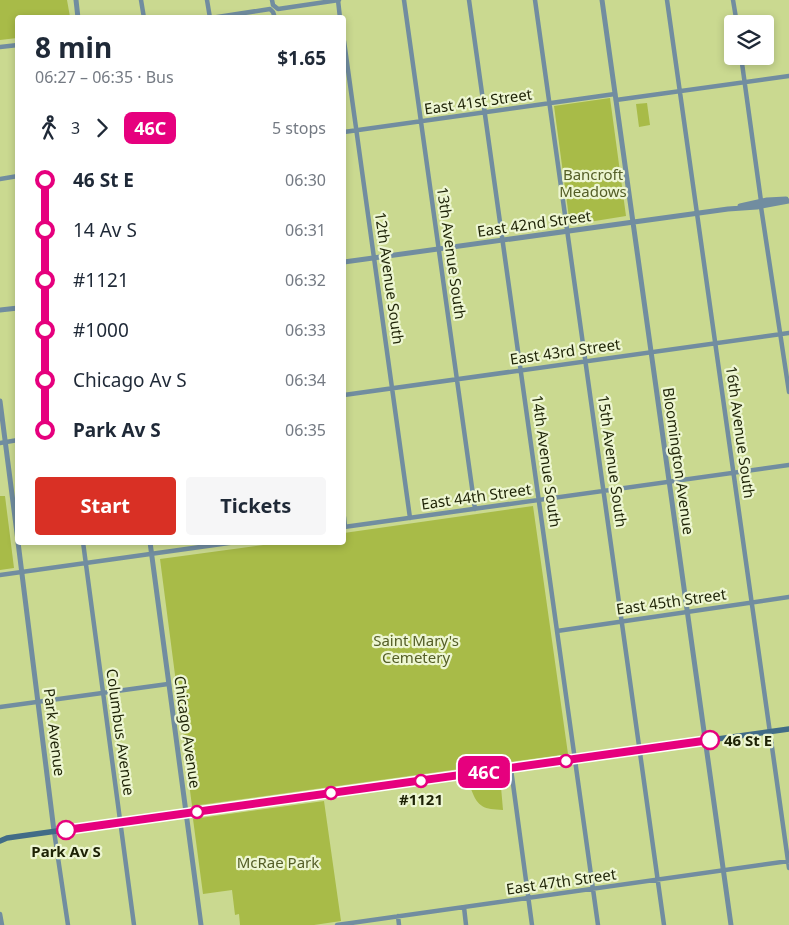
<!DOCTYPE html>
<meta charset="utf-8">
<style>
:root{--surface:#fff;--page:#f6f6f7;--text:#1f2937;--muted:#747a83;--accent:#d93025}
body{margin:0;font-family:"Noto Sans",sans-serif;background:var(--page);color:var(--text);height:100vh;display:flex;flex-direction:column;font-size:19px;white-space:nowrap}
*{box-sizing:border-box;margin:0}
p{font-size:16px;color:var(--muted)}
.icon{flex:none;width:28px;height:28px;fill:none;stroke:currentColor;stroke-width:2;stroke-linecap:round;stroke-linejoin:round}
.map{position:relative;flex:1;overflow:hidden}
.details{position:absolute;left:15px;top:15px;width:331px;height:530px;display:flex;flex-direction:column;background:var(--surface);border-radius:5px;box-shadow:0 2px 8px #0003}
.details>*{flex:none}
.badge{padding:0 10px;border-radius:8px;font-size:18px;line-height:32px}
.tools{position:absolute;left:724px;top:15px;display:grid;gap:10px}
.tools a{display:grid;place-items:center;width:50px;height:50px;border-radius:5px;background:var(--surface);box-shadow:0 2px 8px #0003;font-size:25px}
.map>.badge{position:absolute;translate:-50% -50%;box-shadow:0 0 0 2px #fff}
.legs{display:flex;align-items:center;gap:8px;height:55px;padding:0 20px;font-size:16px}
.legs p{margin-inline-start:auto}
.head{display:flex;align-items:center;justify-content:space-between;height:85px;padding:0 20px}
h1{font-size:28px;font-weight:700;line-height:38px}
.button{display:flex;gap:10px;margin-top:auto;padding:10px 20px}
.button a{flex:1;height:58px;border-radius:5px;background:var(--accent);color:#fff;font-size:20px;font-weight:700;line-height:58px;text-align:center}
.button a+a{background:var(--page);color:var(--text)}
ul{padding:0 20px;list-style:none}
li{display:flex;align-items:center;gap:18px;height:50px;font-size:19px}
li i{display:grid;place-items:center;width:8px;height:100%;margin:0 6px;background:currentColor}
li i::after{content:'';width:12px;height:12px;margin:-6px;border:4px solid;border-radius:50%;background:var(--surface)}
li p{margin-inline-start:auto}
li:first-child i{background:linear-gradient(#0000 50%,currentColor 0)}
li:last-child i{background:linear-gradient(currentColor 50%,#0000 0)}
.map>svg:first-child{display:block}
.green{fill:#a8bb48}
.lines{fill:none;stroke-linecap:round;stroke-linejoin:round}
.minor{stroke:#718da0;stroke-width:4.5}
.tertiary{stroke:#718da0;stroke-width:5}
.secondary{stroke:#416c87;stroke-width:5.5}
.line-1-casing{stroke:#fff;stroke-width:11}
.line-1{stroke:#e6007e;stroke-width:8}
.stop-1-dot{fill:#fff;stroke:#e6007e;stroke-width:2.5}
.labels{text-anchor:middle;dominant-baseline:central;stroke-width:4.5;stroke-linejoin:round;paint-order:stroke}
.street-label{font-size:15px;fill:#1d2205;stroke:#edf6d2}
.park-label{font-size:15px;fill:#545e27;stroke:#edf6d2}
.stop-label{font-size:15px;font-weight:bold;fill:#1d2205;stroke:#edf6d2}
</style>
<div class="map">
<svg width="789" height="925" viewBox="0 0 789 925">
<rect width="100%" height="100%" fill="#cad990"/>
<path class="green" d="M0,0h67l3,17 -52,1 -1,20 -17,2z
M610,98l16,118 -56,9 -16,-119z
M647,103l3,22 -11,2 -3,-23z
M0,496h5l9,72 -14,2z
M533,506l35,248 -376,52 -32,-247 118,-16 66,-1v-9z
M497,785l4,2 2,23c-19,-1 -25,-2 -32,-21z
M324,801l17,120 -27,4h-74l-1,-11 -4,1 -3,-25 -29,4 -10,-75z"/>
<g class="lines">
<path class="minor" d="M141,0l3,18
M207,0l3,18
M272,0l1,5 5,4 61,-9
M338,0l2,18
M404,0l71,509
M469,0l129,925
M535,0l129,925
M667,0l122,868
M733,0l4,24
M211,18l59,-9 3,3 2,6
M344,41l66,477
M0,47l18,-2
M741,56l20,145
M616,100l173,-24
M344,132l271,-38
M0,179l18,-3
M761,207l28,185
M344,395l445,-62
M0,443l18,-3
M344,517l1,10
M344,527l445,-62
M83,542l51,383
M0,575l236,-33
M557,631l232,-34
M0,707l168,-23
M511,769l21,156
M54,831l14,94
M464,907l2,18
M0,914l2,11
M398,916l1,9
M337,925l452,-64"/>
<path class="tertiary" d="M76,0l2,18
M602,0l129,925
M740,206l27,-6 19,-1
M344,262l384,-53 29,-2 32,-6
M0,310l18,-2
M0,401l18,140
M18,542l36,289
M150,542l51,383"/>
<path class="secondary" d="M0,841l7,-3 14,-2 768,-107"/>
</g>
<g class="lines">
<g class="line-1-casing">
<path id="line-1" d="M66,830l644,-90"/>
</g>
<use href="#line-1" class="line-1"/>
</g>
<g class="stop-1-dot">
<circle cx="710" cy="740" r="9"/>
<circle cx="566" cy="761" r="6"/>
<circle cx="421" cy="781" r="6"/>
<circle cx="331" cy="793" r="6"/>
<circle cx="197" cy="812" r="6"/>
<circle cx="66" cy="830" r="9"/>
</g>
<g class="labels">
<g class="street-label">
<text transform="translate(478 101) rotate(-8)">East 41st Street</text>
<text transform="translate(534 223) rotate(-8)">East 42nd Street</text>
<text transform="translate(452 253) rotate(82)">13th Avenue South</text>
<text transform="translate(390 278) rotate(82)">12th Avenue South</text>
<text transform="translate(565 351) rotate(-8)">East 43rd Street</text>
<text transform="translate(741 432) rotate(82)">16th Avenue South</text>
<text transform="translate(547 461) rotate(82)">14th Avenue South</text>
<text transform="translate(613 461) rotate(82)">15th Avenue South</text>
<text transform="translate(679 461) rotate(82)">Bloomington Avenue</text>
<text transform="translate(476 496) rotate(-8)">East 44th Street</text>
<text transform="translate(671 601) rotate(-8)">East 45th Street</text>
<text transform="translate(55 732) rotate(83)">Park Avenue</text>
<text transform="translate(121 732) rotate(82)">Columbus Avenue</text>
<text transform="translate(188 732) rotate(82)">Chicago Avenue</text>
<text transform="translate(561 881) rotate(-8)">East 47th Street</text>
</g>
<g class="park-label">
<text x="593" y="174">Bancroft<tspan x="593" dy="17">Meadows</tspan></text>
<text x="416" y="640">Saint Mary's<tspan x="416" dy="17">Cemetery</tspan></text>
<text x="278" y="862">McRae Park</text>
</g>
<g class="stop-label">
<text x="724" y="740" text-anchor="start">46 St E</text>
<text x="421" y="799">#1121</text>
<text x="66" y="851">Park Av S</text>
</g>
</g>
</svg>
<div class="tools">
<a><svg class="icon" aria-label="layers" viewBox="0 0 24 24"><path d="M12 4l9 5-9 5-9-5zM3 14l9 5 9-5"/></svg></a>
</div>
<b class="badge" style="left:484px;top:772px;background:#e6007e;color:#fff">46C</b>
<section class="details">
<div class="head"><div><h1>8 min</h1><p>06:27 – 06:35 · Bus</p></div><b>$1.65</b></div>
<div class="legs"><svg class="icon" aria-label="walk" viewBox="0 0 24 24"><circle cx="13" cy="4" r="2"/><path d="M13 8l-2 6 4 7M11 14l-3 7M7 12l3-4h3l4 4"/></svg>3<svg class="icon" aria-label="forward" viewBox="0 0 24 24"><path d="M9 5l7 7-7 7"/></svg><b class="badge" style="background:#e6007e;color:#fff">46C</b><p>5 stops</p></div>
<ul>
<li><i style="color:#e6007e"></i><b>46 St E</b><p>06:30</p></li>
<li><i style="color:#e6007e"></i><span>14 Av S</span><p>06:31</p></li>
<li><i style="color:#e6007e"></i><span>#1121</span><p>06:32</p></li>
<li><i style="color:#e6007e"></i><span>#1000</span><p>06:33</p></li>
<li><i style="color:#e6007e"></i><span>Chicago Av S</span><p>06:34</p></li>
<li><i style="color:#e6007e"></i><b>Park Av S</b><p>06:35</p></li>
</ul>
<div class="button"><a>Start</a><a>Tickets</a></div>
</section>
</div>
